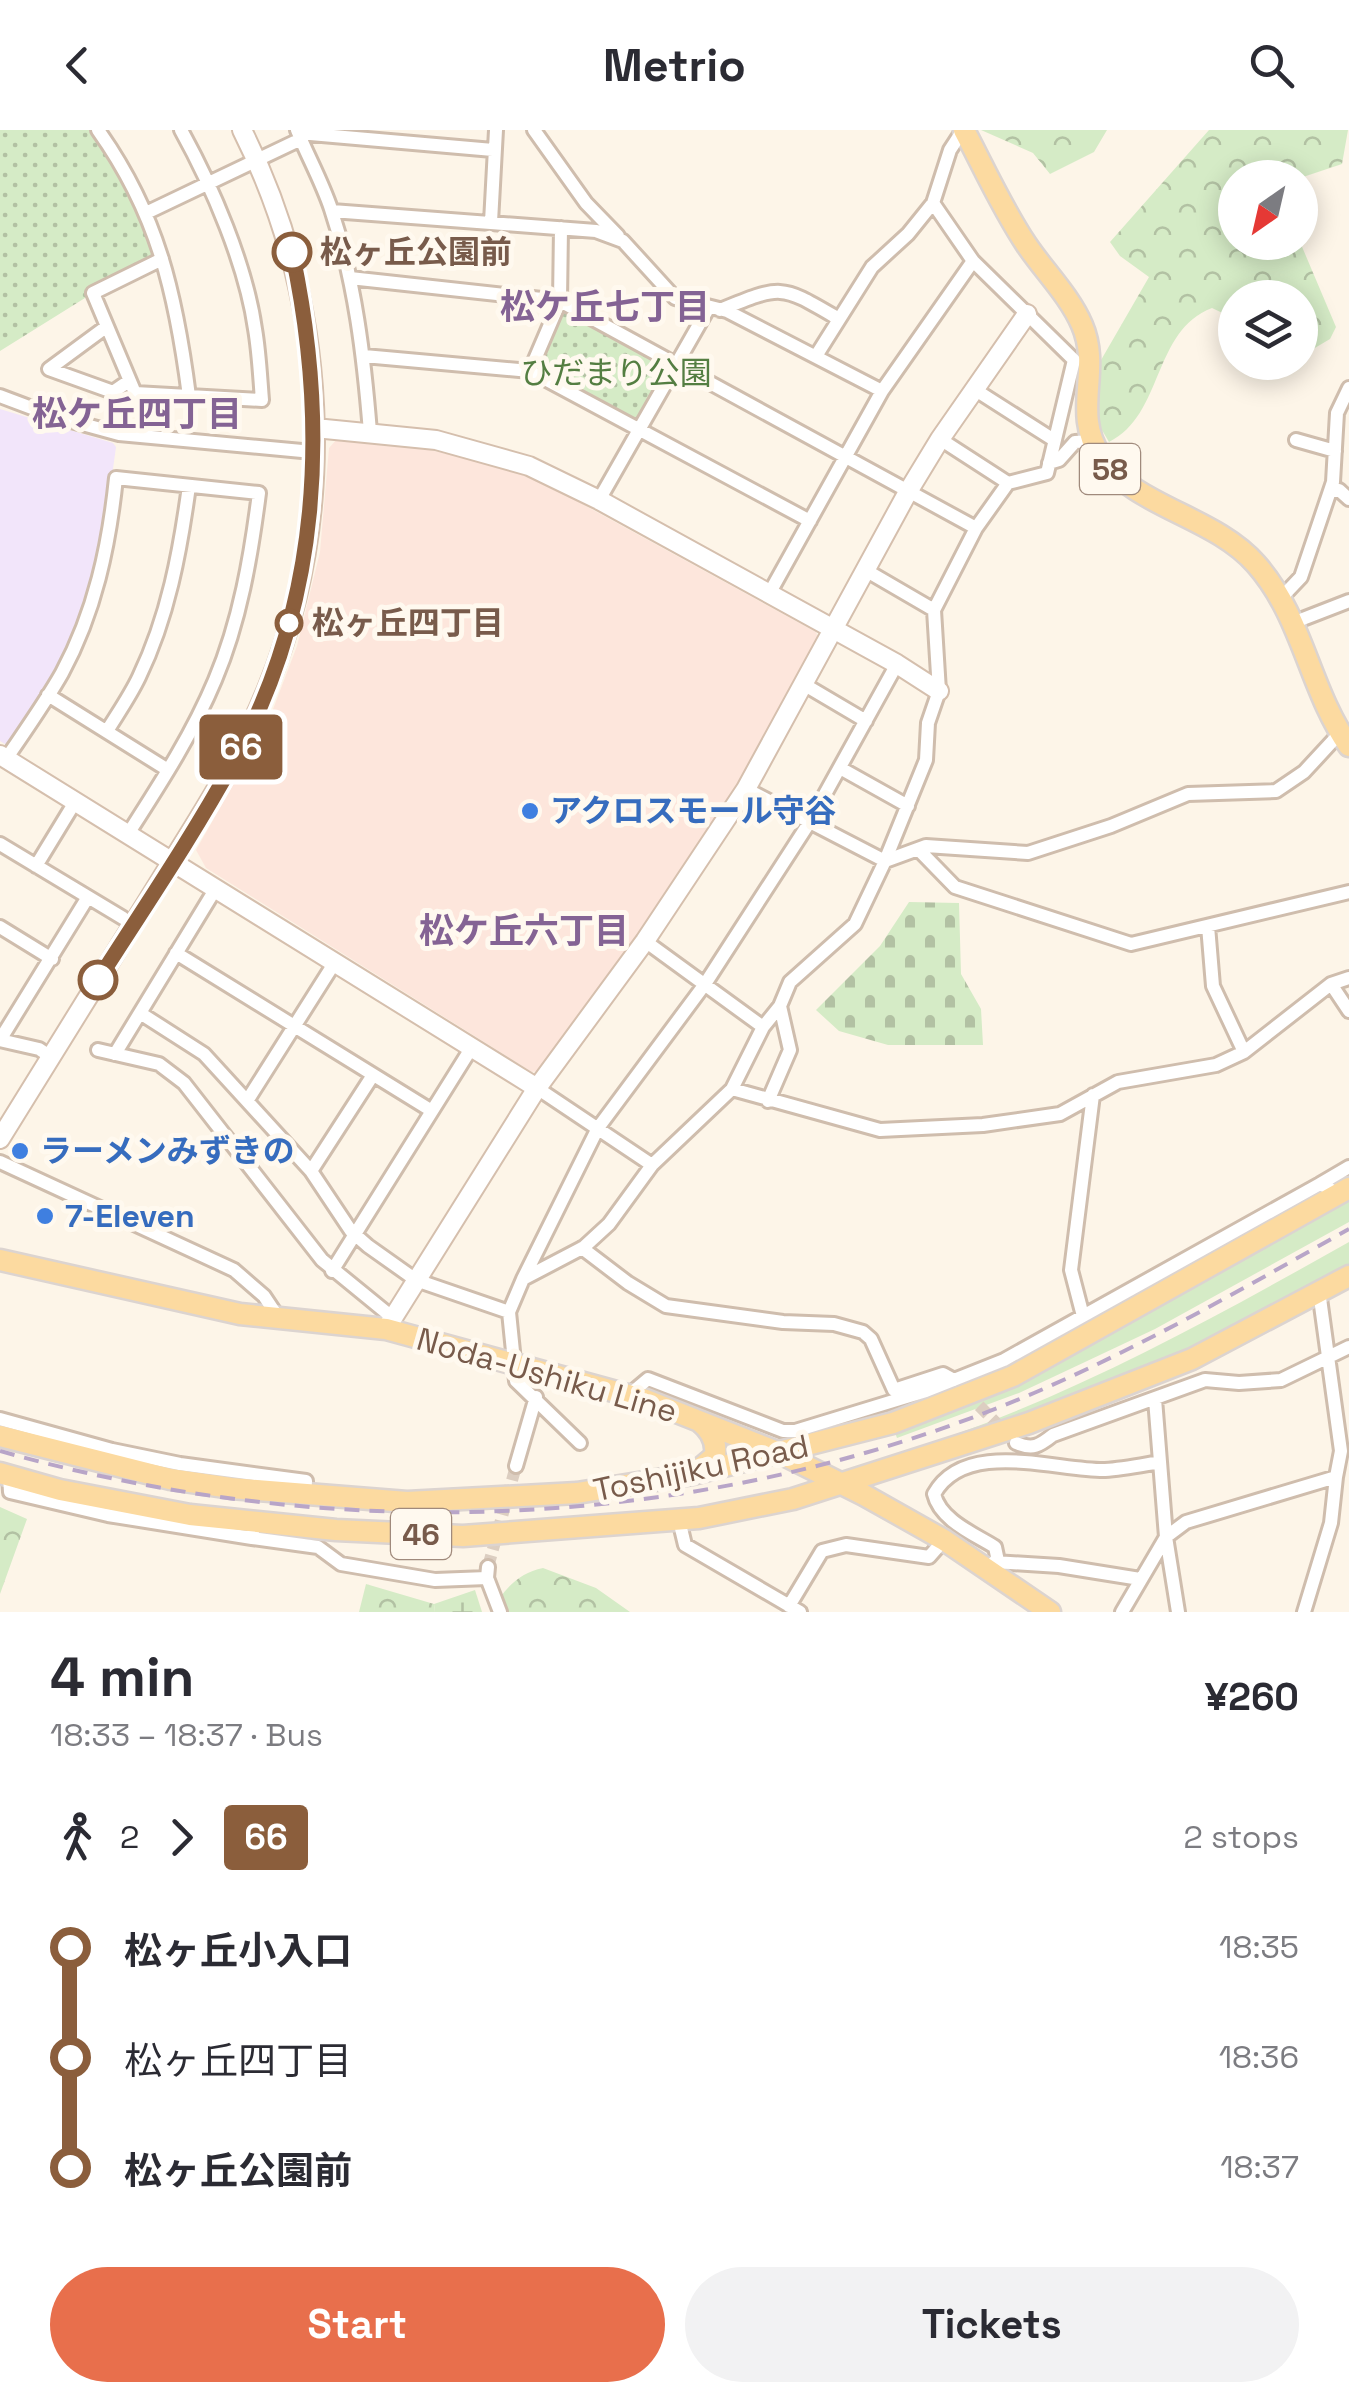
<!DOCTYPE html>
<meta charset="utf-8">
<style>
:root{--surface:#fff;--page:#f2f2f3;--text:#2b2b33;--muted:#7c7c81;--accent:#e86f4c}
body{margin:0;font-family:"Space Grotesk","Noto Sans JP",sans-serif;background:var(--page);color:var(--text);height:100vh;display:flex;flex-direction:column;font-size:38px;white-space:nowrap}
*{box-sizing:border-box;margin:0}
p{font-size:32px;color:var(--muted)}
.icon{flex:none;width:55px;height:55px;fill:none;stroke:currentColor;stroke-width:2;stroke-linecap:round;stroke-linejoin:round}
.map{position:relative;height:1482px;overflow:hidden}
.sheet{display:flex;flex-direction:column;background:var(--surface);flex:1}
.sheet>*{flex:none}
.badge{padding:0 20px;border-radius:8px;font-size:35px;line-height:65px}
.needle{width:65px;rotate:214deg}
.tools{position:absolute;left:1218px;top:30px;display:grid;gap:20px}
.tools a{display:grid;place-items:center;width:100px;height:100px;border-radius:50%;background:var(--surface);box-shadow:0 5px 25px #0003;font-size:50px}
.map>.badge{position:absolute;translate:-50% -50%;box-shadow:0 0 0 5px #fff}
.legs{display:flex;align-items:center;gap:15px;height:110px;padding:0 50px;font-size:32px}
.legs p{margin-inline-start:auto}
.summary{display:flex;align-items:center;justify-content:space-between;height:170px;padding:0 50px}
h1{font-size:55px;font-weight:800;line-height:75px}
.cta{display:flex;gap:20px;margin-top:auto;padding:20px 50px}
.cta a{flex:1;height:115px;border-radius:60px;background:var(--accent);color:#fff;font-size:40px;font-weight:800;line-height:115px;text-align:center}
.cta a+a{background:var(--page);color:var(--text)}
ul{padding:0 50px;list-style:none}
li{display:flex;align-items:center;gap:35px;height:110px;font-size:38px}
li i{display:grid;place-items:center;width:15px;height:100%;margin:0 12px;background:currentColor}
li i::after{content:'';width:25px;height:25px;margin:-12px;border:8px solid;border-radius:50%;background:var(--surface)}
li p{margin-inline-start:auto}
li:first-child i{background:linear-gradient(#0000 50%,currentColor 0)}
li:last-child i{background:linear-gradient(currentColor 50%,#0000 0)}
header{display:flex;justify-content:space-between;align-items:center;height:130px;padding:0 50px;background:var(--surface);font-size:45px;font-weight:800}
.map>svg:first-child{display:block}
.commercial{fill:#fde6dc}
.education{fill:#f2e5fa}
.grass{fill:#d5ebc6}
.forest{fill:url(#forest-crowns)}
.wetland{fill:url(#wetland-marsh)}
.cemetery{fill:url(#cemetery-stones)}
.park{fill:url(#park-dots)}
.lines{fill:none;stroke-linecap:round;stroke-linejoin:round}
.street-tunnel{stroke:#dccec1;stroke-width:12;stroke-dasharray:12 6;stroke-linecap:butt}
.street-casing{stroke:#cfbdad;stroke-width:18}
.secondary-casing{stroke:#d5bfad;stroke-width:22}
.primary-casing{stroke:#dcd4d0;stroke-width:25}
.street{stroke:#fff;stroke-width:12}
.secondary{stroke:#fff;stroke-width:18}
.primary{stroke:#fcdaa0;stroke-width:20}
.rail{stroke:#b8a5c8;stroke-width:4;stroke-dasharray:15 10;stroke-linecap:butt}
.line-1-casing{stroke:#fff;stroke-width:22}
.line-1{stroke:#8b5e3c;stroke-width:15}
.stop-1-dot{fill:#fff;stroke:#8b5e3c;stroke-width:5}
.shop-dot{fill:#3f7fe0;stroke:#fff9ef;stroke-width:4}
.labels{text-anchor:middle;dominant-baseline:central;stroke-width:10;stroke-linejoin:round;paint-order:stroke}
.shield{fill:#fff9ef;stroke:#a08a7c;stroke-width:2.5}
.shield-label{font-size:30px;font-weight:bold;fill:#785b4b}
.stop-label{font-size:32px;font-weight:bold;fill:#785b4b;stroke:#fff9ef;text-anchor:start}
.park-label{font-size:32px;fill:#547e42;stroke:#fff9ef}
.shop-label{font-size:32px;font-weight:bold;fill:#366cbe;stroke:#fff9ef;text-anchor:start}
.street-label{font-size:32px;fill:#785b4b;stroke:#fff9ef}
.neighbourhood-label{font-size:35px;font-weight:bold;fill:#846394;stroke:#fff9ef}
</style>
<header><svg class="icon" aria-label="back" viewBox="0 0 24 24"><path d="M15 5l-7 7 7 7"/></svg>Metrio<svg class="icon" aria-label="search" viewBox="0 0 24 24"><circle cx="10" cy="10" r="6"/><path d="M15 15l6 6"/></svg></header>
<div class="map">
<svg width="1349" height="1482" viewBox="0 0 1349 1482">
<defs>
<pattern id="forest-crowns" width="20" height="18" patternUnits="userSpaceOnUse" patternTransform="scale(2.5)"><rect width="20" height="18" fill="#d5ebc6"/><path d="M2 6a3 3 0 1 1 6 0M12 15a3 3 0 1 1 6 0" fill="none" stroke="#b2c1a3"/></pattern>
<pattern id="wetland-marsh" width="20" height="14" patternUnits="userSpaceOnUse" patternTransform="scale(2.5)"><rect width="20" height="14" fill="#d5ebc6"/><path d="M1 5h8M5 5V1M11 12h8M15 12V8" fill="none" stroke="#b2c1a3"/></pattern>
<pattern id="cemetery-stones" width="16" height="16" patternUnits="userSpaceOnUse" patternTransform="scale(2.5)"><rect width="16" height="16" fill="#d5ebc6"/><path d="M2 7V4a2 2 0 0 1 4 0v3zM10 15v-3a2 2 0 0 1 4 0v3z" fill="#b2c1a3"/></pattern>
<pattern id="park-dots" width="8" height="8" patternUnits="userSpaceOnUse" patternTransform="scale(2.5)"><rect width="8" height="8" fill="#d5ebc6"/><path d="M2 2h.1M6 6h.1" fill="none" stroke="#b2c1a3" stroke-width="1.8" stroke-linecap="round"/></pattern>
</defs>
<rect width="100%" height="100%" fill="#fdf5e8"/>
<path class="commercial" d="M338,308l75,8 90,21 50,21 263,144 3,9 -96,169 -76,112 -109,149 -6,1 -326,-204 -10,-18 71,-125 30,-79 23,-94 9,-104z"/>
<path class="education" d="M0,279l113,34 3,4 -13,94 -18,67 -31,65 -46,73 -8,-5z"/>
<path class="grass" d="M1349,1067v25l-194,107 -70,33 -66,31 -122,45 -3,-8z
M1349,1112v30l-121,66 -324,121 -2,-7c159,-49 303,-129 447,-210z"/>
<path class="forest" d="M981,0h126l-13,22 -44,22 -17,-21z
M1209,0h139l-6,34 -42,14h-65v64h65l36,85 -6,12 -22,13 -8,-4v-50h-65v21l-23,-11c-60,23 -48,107 -103,134l-13,-22 1,-53 52,-90 -29,-21 -10,-14z
M0,1377l27,12 -27,75z
M543,1438l53,20 34,24h-139c12,-22 27,-39 52,-44z
M366,1454l68,20 1,8h-76z"/>
<path class="wetland" d="M475,1460l7,22h-47l-1,-8z"/>
<path class="cemetery" d="M909,772l50,1 2,71 20,35 2,36h-95l-49,-14 -23,-21 64,-64z"/>
<path class="park" d="M0,0h98l64,129 -69,34 -93,58z
M560,171l118,62 -38,67 -110,-59z"/>
<g class="lines">
<path class="street-tunnel" d="M954,1250l53,54
M488,1437l28,-101"/>
<g class="street-casing">
<path id="street" d="M98,0c60,84 78,165 91,266
M297,0c11,27 25,52 34,79 24,72 33,148 39,223
M534,0l52,73 32,33
M299,3l194,17
M933,73l40,58
M332,81l264,20 27,10 52,57 52,13 155,80 91,-130 101,99 -27,113 -39,10 -32,45 -42,82 5,81 -11,32 -2,37 -41,101 -30,63 -65,58 -10,24 10,44 -22,51
M146,83l155,-74
M491,92l5,-92
M162,129l-69,34 42,100 127,7c-2,-24 -3,-48 -7,-71 -9,-64 -43,-143 -74,-199
M350,148l210,23 416,227
M720,180c63,-26 61,-25 119,9
M106,197l-57,42 64,23 16,-11
M364,226l166,15 280,150
M816,226l56,-89 36,-33 25,-31 17,-53 13,-20
M530,241l30,-70 1,-73
M974,259l80,51
M0,266l53,20 66,18 183,17
M940,309l68,44
M1296,310l39,11
M1049,333l10,-3 16,-18 17,-1
M1330,362l9,-2 10,9
M599,370l110,-193
M867,441l67,39
M769,464l113,-203
M1282,467l19,-20 32,-95 4,-69 12,-25
M1295,492l54,-21
M805,555l61,36
M48,565l120,75
M107,601c11,-18 23,-35 32,-54 29,-60 41,-125 50,-191
M6,629c19,-28 39,-56 56,-86 33,-61 47,-127 54,-195l143,15c-8,63 -19,128 -44,187 -23,55 -55,104 -87,154
M840,638l68,38
M746,659l139,72 41,-15 102,7 83,-27 77,-32 88,-3 28,-19 36,-39
M0,714l123,74
M918,719l37,38 176,57 218,-52
M36,736l39,-64
M1208,796l5,60 31,66
M0,797l52,32
M645,811l118,86
M176,823l256,158
M1331,854l18,27
M140,883l64,41 107,117 40,60 17,15 48,34 93,32
M0,910l88,-143
M0,910l39,9 12,8
M98,920l61,14 25,19 138,177 71,58
M115,924l101,-166
M537,958l115,77
M732,959l31,-62 17,-21
M247,971l88,-139
M0,1032l234,108 30,26 14,21
M311,1041l62,-96
M1320,1054l29,-17
M582,1118l46,35 38,23 117,16 51,2 29,8 8,7 23,51 49,-16 11,6
M332,1141l140,-224
M523,1149l75,-151 107,-144 104,-161 88,-159
M1083,1186l-12,-46 22,-175
M629,1265l19,-16 135,52h12l131,-40 78,-31 316,-176 10,5 4,8
M1155,1269l11,138 12,75
M0,1289l112,31 68,14 126,17 -1,13
M580,1313l-64,-62 -7,-69 14,-33 61,-32 25,-23 43,-59 80,-76 148,41 103,-5 77,-11 58,-32 98,-17 28,-13 87,-68 18,-6
M1016,1313c17,7 23,3 37,-8l152,-55 34,3 42,-3 68,-33
M516,1336l20,-69
M9,1346l1,16 98,23 144,23
M679,1390l6,25 115,67
M253,1403l-1,5 66,9 23,17 94,16 52,-2
M998,1431l-3,-14c-21,-13 -55,-27 -61,-53 31,-56 123,-23 171,-24 18,-1 37,-5 55,-8
M994,1432l65,4 81,13
M488,1437l-1,11 13,34
M789,1476l33,-55 24,-6 83,12 15,-17
M1122,1482l44,-75 20,-15 150,-45 5,-26 -22,-160
M1304,1482l27,-89 5,-46"/>
</g>
<g class="secondary-casing">
<path id="secondary" d="M315,298l121,12 93,26 70,34 298,164 42,27
M0,625l537,333
M0,1009c54,-86 107,-172 160,-258 39,-63 79,-123 107,-192 73,-178 61,-388 -25,-559
M386,1199l151,-241 108,-147 101,-152 163,-299 31,-51 87,-125"/>
</g>
<g class="primary-casing">
<path id="primary" d="M964,0c20,38 38,78 62,114 18,27 43,51 56,81 20,46 -11,87 19,132 33,50 113,59 155,107 47,53 53,125 93,182
M0,1130l240,54 146,15 260,71 134,53 84,42 80,45 106,72
M0,1306l170,43 61,9 176,14 170,-9 116,-19 200,-51 120,-47 336,-188
M696,1342l19,-16c2,-15 -4,-26 -16,-35
M0,1343l60,17 130,25 146,15 127,6 236,-18 94,-19 236,-76 163,-64 157,-83"/>
</g>
<use href="#street" class="street"/>
<use href="#secondary" class="secondary"/>
<use href="#primary" class="primary"/>
<path class="rail" d="M0,1321c341,96 707,81 1034,-58 109,-47 212,-106 315,-164"/>
</g>
<g class="lines">
<g class="line-1-casing">
<path id="line-1" d="M98,850c46,-72 95,-144 136,-219 87,-159 95,-336 58,-509"/>
</g>
<use href="#line-1" class="line-1"/>
</g>
<g class="stop-1-dot">
<circle cx="292" cy="122" r="18"/>
<circle cx="289" cy="493" r="12"/>
<circle cx="98" cy="850" r="18"/>
</g>
<g class="shop-dot">
<circle cx="530" cy="681" r="10"/>
<circle cx="20" cy="1021" r="10"/>
<circle cx="45" cy="1086" r="10"/>
</g>
<g class="labels">
<g class="shield">
<rect x="1080" y="314" width="60" height="50" rx="8"/>
<rect x="391" y="1379" width="60" height="50" rx="8"/>
</g>
<g class="shield-label">
<text x="1110" y="339">58</text>
<text x="421" y="1404">46</text>
</g>
<g class="stop-label">
<text x="320" y="122">松ヶ丘公園前</text>
<text x="312" y="493">松ヶ丘四丁目</text>
</g>
<g class="park-label">
<text x="616" y="243">ひだまり公園</text>
</g>
<g class="shop-label">
<text x="550" y="681">アクロスモール守谷</text>
<text x="40" y="1021">ラーメンみずきの</text>
<text x="65" y="1086">7-Eleven</text>
</g>
<g class="street-label">
<text transform="translate(547 1245) rotate(16)">Noda-Ushiku Line</text>
<text transform="translate(701 1338) rotate(-12)">Toshijiku Road</text>
</g>
<g class="neighbourhood-label">
<text x="605" y="177">松ケ丘七丁目</text>
<text x="137" y="284">松ケ丘四丁目</text>
<text x="524" y="801">松ケ丘六丁目</text>
</g>
</g>
</svg>
<div class="tools">
<a><svg class="needle" viewBox="-14 -14 28 28"><path d="M0-13l5 13h-10z" fill="#e53935"/><path d="M0 13l5-13h-10z" fill="#7c7c81"/></svg></a>
<a><svg class="icon" aria-label="layers" viewBox="0 0 24 24"><path d="M12 4l9 5-9 5-9-5zM3 14l9 5 9-5"/></svg></a>
</div>
<b class="badge" style="left:241px;top:617px;background:#8b5e3c;color:#fff">66</b>
</div>
<section class="sheet">
<div class="summary"><div><h1>4 min</h1><p>18:33 – 18:37 · Bus</p></div><b>¥260</b></div>
<div class="legs"><svg class="icon" aria-label="walk" viewBox="0 0 24 24"><circle cx="13" cy="4" r="2"/><path d="M13 8l-2 6 4 7M11 14l-3 7M7 12l3-4h3l4 4"/></svg>2<svg class="icon" aria-label="forward" viewBox="0 0 24 24"><path d="M9 5l7 7-7 7"/></svg><b class="badge" style="background:#8b5e3c;color:#fff">66</b><p>2 stops</p></div>
<ul>
<li><i style="color:#8b5e3c"></i><b>松ヶ丘小入口</b><p>18:35</p></li>
<li><i style="color:#8b5e3c"></i><span>松ヶ丘四丁目</span><p>18:36</p></li>
<li><i style="color:#8b5e3c"></i><b>松ヶ丘公園前</b><p>18:37</p></li>
</ul>
<div class="cta"><a>Start</a><a>Tickets</a></div>
</section>
